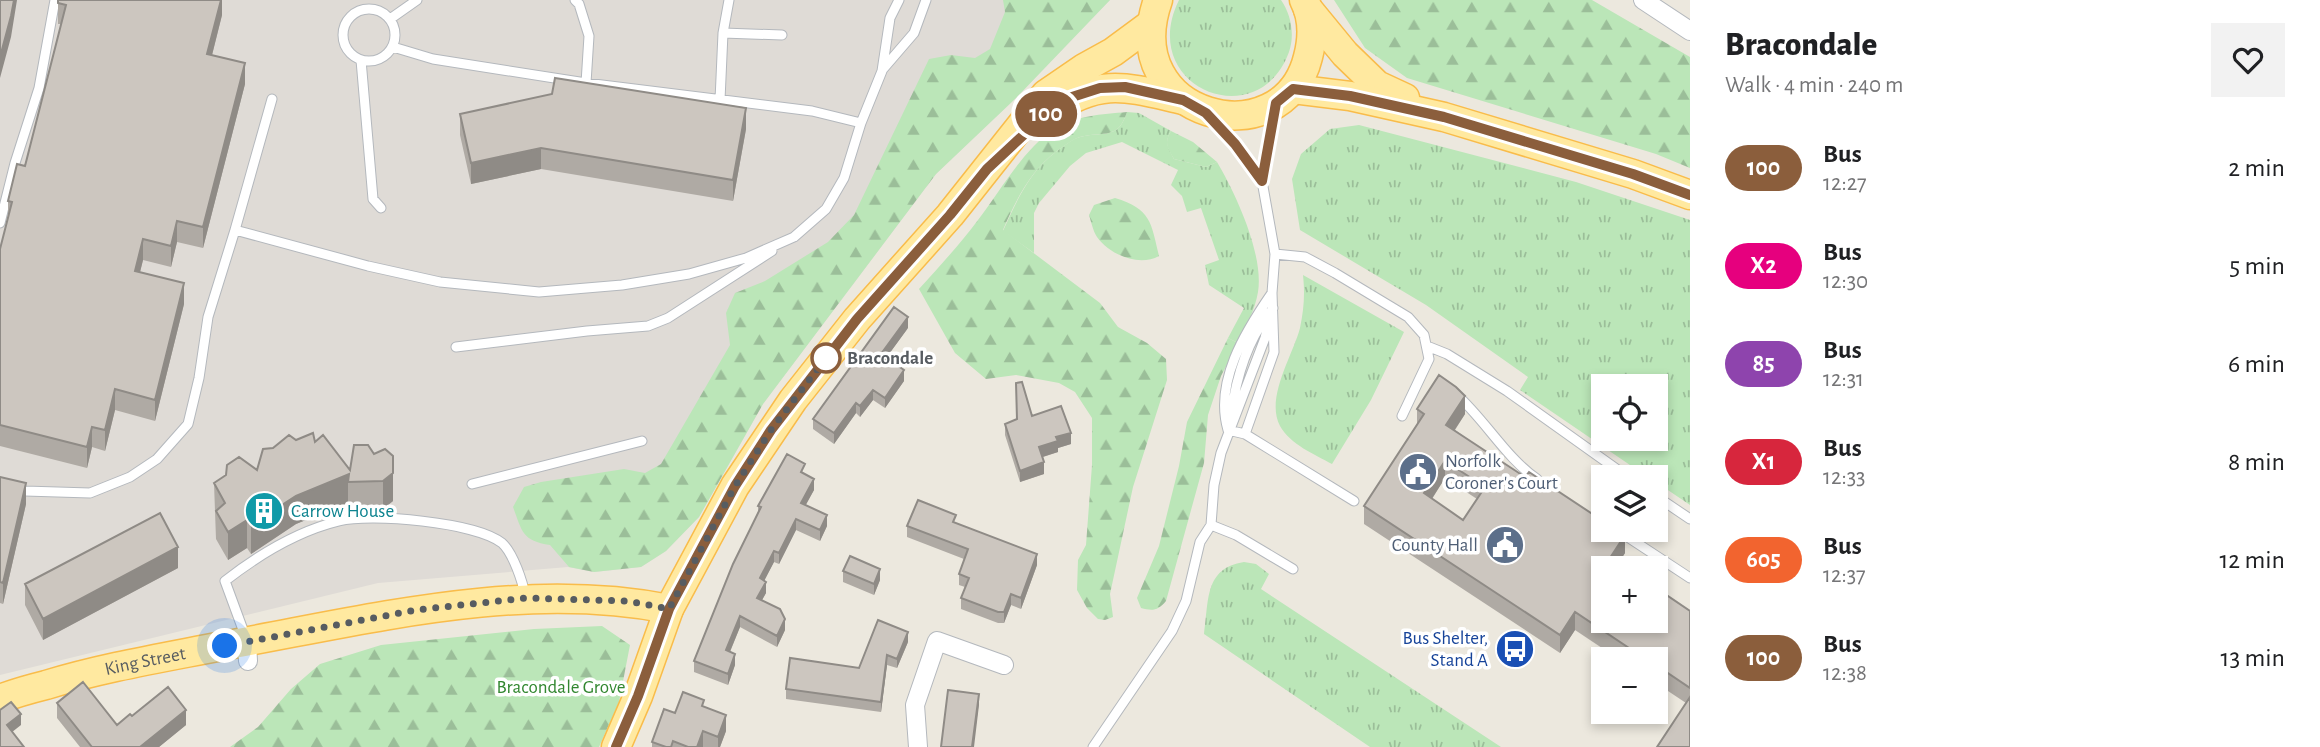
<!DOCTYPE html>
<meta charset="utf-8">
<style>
:root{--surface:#fff;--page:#f2f2f2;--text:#202124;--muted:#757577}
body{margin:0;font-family:"Alegreya Sans",sans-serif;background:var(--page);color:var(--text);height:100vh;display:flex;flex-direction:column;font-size:26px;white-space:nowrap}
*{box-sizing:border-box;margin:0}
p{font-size:23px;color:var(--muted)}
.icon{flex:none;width:38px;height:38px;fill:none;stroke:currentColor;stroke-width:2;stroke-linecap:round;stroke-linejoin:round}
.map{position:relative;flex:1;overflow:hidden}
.sheet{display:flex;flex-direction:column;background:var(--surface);width:630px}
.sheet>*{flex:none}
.badge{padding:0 14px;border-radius:23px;font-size:24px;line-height:46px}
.tools{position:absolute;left:1591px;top:374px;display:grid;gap:14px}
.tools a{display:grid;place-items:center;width:77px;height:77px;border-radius:0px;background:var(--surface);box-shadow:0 4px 10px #0003;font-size:35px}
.you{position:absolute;width:35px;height:35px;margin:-18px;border:5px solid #fff;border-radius:50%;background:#1a73e8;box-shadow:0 0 0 10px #1a73e833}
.map>.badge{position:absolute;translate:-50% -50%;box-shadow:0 0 0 4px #fff}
.round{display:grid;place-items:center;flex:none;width:74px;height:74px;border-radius:0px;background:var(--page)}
.overview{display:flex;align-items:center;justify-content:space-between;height:119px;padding:0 35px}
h1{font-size:33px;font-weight:800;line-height:52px}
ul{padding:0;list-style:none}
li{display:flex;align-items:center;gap:21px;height:98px;padding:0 35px}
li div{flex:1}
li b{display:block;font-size:26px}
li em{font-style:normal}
li .badge{min-width:77px;font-weight:700;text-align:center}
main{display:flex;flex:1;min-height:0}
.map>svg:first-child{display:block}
.industrial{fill:#dfdbd6}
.grass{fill:url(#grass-tufts);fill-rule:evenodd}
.forest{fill:url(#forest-firs)}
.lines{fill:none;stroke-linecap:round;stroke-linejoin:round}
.service-casing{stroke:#b4b8bd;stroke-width:11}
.minor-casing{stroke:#b4b8bd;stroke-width:20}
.primary-casing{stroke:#f9bc4a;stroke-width:31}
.service{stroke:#fff;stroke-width:9}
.minor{stroke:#fff;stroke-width:18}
.primary{stroke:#ffe9a0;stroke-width:28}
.wall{fill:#afaaa4;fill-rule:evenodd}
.shaded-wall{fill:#8f8b86}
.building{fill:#ccc6bf;stroke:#8f8b86;stroke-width:2;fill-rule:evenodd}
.line-casing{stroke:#fff;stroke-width:16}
.line{stroke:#8b5e3c;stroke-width:10}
.walk{stroke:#575c61;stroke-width:7;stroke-dasharray:0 12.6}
.stop-dot{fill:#fff;stroke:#8b5e3c;stroke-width:3.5}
.labels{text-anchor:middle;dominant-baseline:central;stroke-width:7;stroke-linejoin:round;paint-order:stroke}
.stop-label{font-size:19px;font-weight:bold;fill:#575c61;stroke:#fff;text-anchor:start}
.service-label{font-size:19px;fill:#4e5e75;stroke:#fff;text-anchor:start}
.culture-label{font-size:19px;fill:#0d838f;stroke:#fff;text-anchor:start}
.transit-label{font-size:19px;fill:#164399;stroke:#fff;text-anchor:end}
.street-label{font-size:19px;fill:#575c61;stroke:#fff}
.park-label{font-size:19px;fill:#328730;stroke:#fff}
</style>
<main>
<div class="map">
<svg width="1690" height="747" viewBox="0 0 1690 747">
<defs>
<pattern id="grass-tufts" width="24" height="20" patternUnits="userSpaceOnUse" patternTransform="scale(1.75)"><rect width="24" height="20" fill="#bbe6b8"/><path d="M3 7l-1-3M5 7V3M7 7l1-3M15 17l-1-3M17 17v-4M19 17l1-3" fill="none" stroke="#9bbe99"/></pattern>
<pattern id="forest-firs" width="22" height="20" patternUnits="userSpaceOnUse" patternTransform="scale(1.75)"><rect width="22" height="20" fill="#bbe6b8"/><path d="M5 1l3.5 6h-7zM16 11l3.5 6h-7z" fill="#9bbe99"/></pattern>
</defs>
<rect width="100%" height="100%" fill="#ece8de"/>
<path class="industrial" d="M0,0h1110l-94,98 -80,76 -173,230 -64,113 -33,34 -25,16 -47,5 -26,-5 -190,16 -378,92z"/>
<path class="grass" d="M1179,0h102c10,14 14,35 8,52 -31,85 -153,35 -110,-52z
M1127,112l12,1 32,18c-7,11 -3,17 3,28l32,8 11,-5c19,32 47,93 41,130 -3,18 -12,35 -20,51l-10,-5 16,-30 -35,-23 -4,-20 14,-5 -18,-52 -14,4 -5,-16 -11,-11 7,-15 -56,-28 -36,11 -16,13 -31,37 -5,10v40l-31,-22c14,-31 26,-59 54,-80 7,-5 15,-12 23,-14 25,-6 38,3 47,-25z
M1359,125l217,57 114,38v285l-34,-23v-4h-7l-129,-88 8,-13 -102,-72 -126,-75 -8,-51 9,-25 29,-25zM1603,387h53v52h-53z
M1303,275l101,57 -33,68 -39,64c-18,-10 -41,-19 -52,-38 -15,-28 13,-71 20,-98 4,-19 5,-34 3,-53z
M1244,562l12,2 13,10 -8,15 240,158h-131l-166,-113c5,-33 0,-66 40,-72z"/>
<path class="forest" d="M1003,0h107l-94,98 -80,76 -173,230 -64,113 -33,34 -25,16 -47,5 -25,-5 -19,-22c-28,-4 -28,-14 -37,-38l11,-20 17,-5 83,-13 21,4 16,-9 69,-119 -4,-32 9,-20 30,-12 63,-39 26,-27 75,-156 22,-4 24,3 15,-9 15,-37z
M1334,0h258l98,57v111l-34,-14 -249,-76 -42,-30z
M1127,112c-9,28 -22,19 -47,25 -7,2 -16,9 -23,14 -27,20 -41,49 -54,79l97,73 18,24 29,16 19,16 1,21 -34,107 -23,107 3,23 -8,3 -7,-1 -11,-11 -10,-18 1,-30 8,-15 6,-80v-47l-17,-26 -16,-9 -43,-8 -30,4 -31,-26 -36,-64c20,-22 41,-45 59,-69 23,-30 44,-69 76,-91 21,-13 48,-15 73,-17z
M1171,131l22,11 24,20 -11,5 -32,-8c-7,-11 -10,-17 -3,-28z
M1115,198c36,11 36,24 44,58 -20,11 -49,-1 -62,-19 -4,-6 -6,-16 -8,-22l5,-10z
M1228,338l10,5 -17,33 -13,39 -4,48 -38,138c-8,10 -14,10 -25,7l-4,-10 22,-52 20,-80 8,-44z
M602,626l28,19 -11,57 -20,45h-369l28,-20 33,-38 29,-25 61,-19 153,-16z"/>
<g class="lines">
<g class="service-casing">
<path id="service" d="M575,0l4,4 10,32 -3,47
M343 35a26 26 0 1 1 52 0a26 26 0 1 1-52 0Z
M390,19l27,-19
M723,33l6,-33
M393,47l40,12 153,24 226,28 49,12
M361,60l12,139 8,9
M883,69l31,-36 12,-33
M720,100l3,-67 59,2
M1213,119l22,25 27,37
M0,223l15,-60 24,-75 16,-88
M235,230l37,-131
M1275,254l30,3 30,16 73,44 16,18 5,24 -27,57
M1427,346l20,8 60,37 122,87
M456,347l131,-16 61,-5 20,-8 104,-67
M1457,395c28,25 50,64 80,84
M1231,415c5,-37 15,-73 39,-103
M1228,430c-14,-48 17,-98 44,-137
M1228,430l17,4 109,67
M1245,434l29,-82 -2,-59 3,-39 -13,-73 13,-70
M472,484l170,-43
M0,487l25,4 65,2 40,-16 27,-18 31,-35 11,-46 9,-61 27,-87 133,36 72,16 99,10 83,-7 67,-11 57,-16 48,-21 32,-28 18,-31 17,-55 21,-52 8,-53 9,-18
M1656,496l34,23
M1211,525l25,10 57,34
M1617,530l73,48
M246,638l-21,-57c32,-25 73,-50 114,-60 31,-8 137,1 163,22 11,10 21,39 23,53
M1093,747l79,-116 14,-30 14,-59 11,-17 3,-40 7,-32 44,-115 8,-30"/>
</g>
<g class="minor-casing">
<path id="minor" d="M1643,0l47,31
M247,642l1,19
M918,747l-3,-42 22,-64 67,24"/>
</g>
<g class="primary-casing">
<g id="primary">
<path d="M1158,0c-42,118 125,160 150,57 5,-19 5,-40 -4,-57"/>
<path d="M1308,9l37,45 32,31 28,13"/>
<path d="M1293,89l57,7 94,21 189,57 57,21"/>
<path d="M1050,112c51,-35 76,-25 133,-12"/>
<path id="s1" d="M0,699c15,-6 30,-10 46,-14 59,-18 121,-28 181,-40 145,-26 295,-65 442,-36"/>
<path d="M616,747l22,-51 31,-87 66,-123 58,-86 64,-81 93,-104 96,-121 38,-26 29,-16 38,-28"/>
</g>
</g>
<use href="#service" class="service"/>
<use href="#minor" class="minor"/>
<use href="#primary" class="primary"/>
</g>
<path class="wall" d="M222,0v15l-10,40 33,29 -42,164 -26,-6 -6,25 -28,-7 -3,12 44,32 -29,117 -40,-11 -10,41 -13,-4 -5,21 -87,-22v-197l8,-29v-19l17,-35 36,-142h-3v-21z
M460,114l286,15 -13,72 -192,-32 -70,15 -11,-49z
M908,328l-22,30 18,23 -19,27 -12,-8 -13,17 -4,-4 -22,31 -21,-15v-10z
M1417,409l48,5 -10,16 170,123 -7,10 72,48v136l-4,-44 -30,-20v-23h-36l-45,-30 -15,23 -196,-129v-18l53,-82zM1445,478l32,21 -14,21 -31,-21z
M1032,416l39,28 -13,4v4l-15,5 1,17 -24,8 -15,-47v-11z
M296,440l19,2 35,28 24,-16 19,31v16l-10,8 -35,1v-7l-52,21 -45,30 -4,-6 -19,12 -12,-21 -2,-56 43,-13 16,-22z
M805,474l9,16 -9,15 22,21 -7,15 -24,-11 -17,34 -5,-2 -10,18 2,13 -4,7 23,30 -8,17 -37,-20 -10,25 5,13 -7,20 -34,-13v-11l64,-149v-6z
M0,477l26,27 -23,100 -3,-1z
M956,523l81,42 -16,44 -10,-4 -7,18h-6l-37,-14v-11l4,-11 -6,-2v-11l5,-15 -57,-22v-11z
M178,568l-135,72 -18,-35v-21z
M843,571l37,9 -6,15 -31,-13z
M908,642l-11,26 -10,-3 -6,47 -95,-13v-10l73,-21z
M57,703l60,22 15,-9 54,9 -27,22h-79l-23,-29z
M704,707l22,24 -6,16h-68v-5l23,-29z"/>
<path class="shaded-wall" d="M14,0h3l-6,37 -11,41v-21z
M221,0h1v15l-15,60v-21z
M245,63v21l-42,164v-21z
M746,108v21l-13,72v-21z
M541,148v21l-70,15v-21z
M177,221v21l-6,25v-21z
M143,239v21l-8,32v-21z
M184,283v21l-29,117v-21z
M908,317v11l-27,37v-11z
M904,370v11l-19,27v-10z
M115,389v21l-10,41v-21z
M873,390v10l-13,17v-11z
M1465,396v18l-19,29v-18z
M856,403v10l-22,31v-11z
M92,427v20l-5,21v-21z
M1071,433v11l-13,4v4l-19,6v-11l17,-10z
M393,456v45l-10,8v-28z
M1445,461v17l-21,33v-18z
M1044,462v12l-24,8v-11z
M349,474l-1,8v21l-52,21 -45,30v-29l45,-29z
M814,479v11l-13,24v-11z
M26,483v21l-23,100v-21z
M827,515v11l-7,15v-11z
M796,519v11l-17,34v-11z
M247,520v28l-19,12v-28z
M1625,535v18l-10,16 -5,-11z
M178,547v21l-135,72v-21z
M774,551v11l-14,27v-11z
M1037,554v11l-16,44v-11z
M880,569v11l-6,15v-11z
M766,582v11l-9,16v-11z
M1011,594v11l-7,18v-11z
M1575,612v18l-15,23v-18z
M740,616v11l-14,34v-11z
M785,619v11l-8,17v-11z
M908,632v10l-11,26v-9z
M735,654v11l-7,20v-11z
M887,655v10l-6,47v-10z
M979,694v11l-5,42h-2z
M186,710v15l-27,22h-19z
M21,714v11l-14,11v-11z
M726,715v16l-6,16h-2v-10z
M703,731v16h-6z"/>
<path class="building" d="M0,0h14l-3,16 -11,41z
M58,0h163l-14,54 38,9 -42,164 -26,-6 -6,25 -28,-7 -8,32 49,12 -29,117 -40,-11 -10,41 -13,-3 -5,20 -87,-22v-176l12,-47 -4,-1 9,-37 8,2 41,-161 -8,-2z
M555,78l191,30 -13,72 -192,-32 -70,15 -11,-49 92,-20z
M894,307l14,10 -27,37 23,16 -19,28 -12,-8 -13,16 -4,-3 -22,30 -21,-14z
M1439,375l17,12 9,9 -19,29 79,52 4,-5 74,49v9h14l8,5 -15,23 17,11h-24v52h53v-33l34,23v77l-34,-23v-5h-9l-72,-48 -15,23 -196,-129 60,-92 -7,-5zM1445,461l40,26 -22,33 -39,-27z
M1022,382l10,34 29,-10 10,27 -15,4 2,4 -19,6 5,15 -24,9 -15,-47 12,-5 -1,-36z
M313,433l2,9 8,-7 27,35 4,-25h14l6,9 11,-5 8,7v17l-10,8 -35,1 1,-8 -53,22 -45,29 -4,-5 -19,12 -12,-21 9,-8 -11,-20 12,-8 1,-10 12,-8 18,13 6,-21 10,-1 16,-13 7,5z
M787,454l18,10 -4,8 13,7 -13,24 26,12 -7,15 -24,-11 -17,34 -5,-2 -14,27 6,4 -9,16 23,11 5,10 -8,17 -37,-20 -14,34 9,4 -7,20 -34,-13 39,-97 28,-57 -3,-1z
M0,477l26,6 -23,100 -3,-1z
M918,500l38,15 -3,7 84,32 -16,44 -10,-4 -7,18h-6l-37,-14 8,-20 -10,-4 9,-25 -61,-23z
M160,513l18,34 -135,72 -18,-35z
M850,556l30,13 -6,15 -31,-13z
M878,620l30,12 -11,27 -10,-4 -6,47 -95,-13 4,-31 69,10z
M83,682l34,43 13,-11 2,2 36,-29 18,23 -46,37h-48l-35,-44z
M948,690l31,4 -7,53h-31z
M683,692l21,8 -2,6 24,9 -8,22 -15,-6 -6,16h-9l-15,-6 -2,6h-5l-14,-5 12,-33 11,4z
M1690,697v50h-33z
M11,702l10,12 -14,11 17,22h-24v-37z"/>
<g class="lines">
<g class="line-casing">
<path id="line" d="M616,747l22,-51 31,-87 66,-123 36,-56 86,-111 93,-104 37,-46 58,-54 27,-18 28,-9 25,-1 58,13 23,13 29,31 27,37 14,-78 17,-14 57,7 94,21 189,57 57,21"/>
</g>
<use href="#line" class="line"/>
<path class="walk" d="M225,646l191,-36 110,-12 102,3 41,8 66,-123 36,-56 55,-72"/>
</g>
<defs>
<g id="civic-disc" transform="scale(2.0125)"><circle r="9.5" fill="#5c6f8a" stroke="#fff"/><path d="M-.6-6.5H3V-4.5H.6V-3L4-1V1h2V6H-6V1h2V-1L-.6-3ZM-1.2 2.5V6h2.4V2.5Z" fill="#fff"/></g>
<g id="building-disc" transform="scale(2.0125)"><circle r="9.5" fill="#0f9aa8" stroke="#fff"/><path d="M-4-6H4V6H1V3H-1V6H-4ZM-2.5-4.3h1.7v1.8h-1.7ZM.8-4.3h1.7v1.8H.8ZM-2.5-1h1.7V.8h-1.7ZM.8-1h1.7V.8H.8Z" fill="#fff"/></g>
<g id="bus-disc" transform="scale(2.0125)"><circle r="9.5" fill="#1a4fb4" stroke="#fff"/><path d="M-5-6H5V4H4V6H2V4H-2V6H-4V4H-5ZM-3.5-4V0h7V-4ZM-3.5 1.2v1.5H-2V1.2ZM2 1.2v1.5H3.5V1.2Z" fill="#fff"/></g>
</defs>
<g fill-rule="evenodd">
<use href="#civic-disc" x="1418" y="472"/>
<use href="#building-disc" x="264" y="511"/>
<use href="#civic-disc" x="1505" y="545"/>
<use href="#bus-disc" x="1515" y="649"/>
</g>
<circle class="stop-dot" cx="826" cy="358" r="14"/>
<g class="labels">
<g class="stop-label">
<text x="847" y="358">Bracondale</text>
</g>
<g class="service-label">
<text x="1445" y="461">Norfolk<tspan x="1445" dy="22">Coroner's Court</tspan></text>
<text x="1478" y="545" text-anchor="end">County Hall</text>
</g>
<g class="culture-label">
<text x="291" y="511">Carrow House</text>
</g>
<g class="transit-label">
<text x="1488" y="638">Bus Shelter,<tspan x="1488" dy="22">Stand A</tspan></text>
</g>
<g class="street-label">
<text stroke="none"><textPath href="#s1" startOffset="150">King Street</textPath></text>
</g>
<g class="park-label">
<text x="561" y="687">Bracondale Grove</text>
</g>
</g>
</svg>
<div class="tools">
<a><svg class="icon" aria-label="locate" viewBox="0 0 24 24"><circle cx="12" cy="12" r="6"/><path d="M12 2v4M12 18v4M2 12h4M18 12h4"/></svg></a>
<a><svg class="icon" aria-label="layers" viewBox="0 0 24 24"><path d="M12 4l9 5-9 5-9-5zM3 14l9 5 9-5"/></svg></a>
<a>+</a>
<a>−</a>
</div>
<div class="you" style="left:225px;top:646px"></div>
<b class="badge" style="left:1046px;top:114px;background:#8b5e3c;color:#fff">100</b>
</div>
<section class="sheet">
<div class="overview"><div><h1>Bracondale</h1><p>Walk · 4 min · 240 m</p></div><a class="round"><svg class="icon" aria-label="heart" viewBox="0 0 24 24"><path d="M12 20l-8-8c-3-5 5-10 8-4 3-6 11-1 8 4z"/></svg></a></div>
<ul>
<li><span class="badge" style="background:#8b5e3c;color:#fff">100</span><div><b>Bus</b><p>12:27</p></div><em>2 min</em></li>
<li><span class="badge" style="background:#e6007e;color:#fff">X2</span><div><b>Bus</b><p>12:30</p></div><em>5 min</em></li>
<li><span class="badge" style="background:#8e44ad;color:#fff">85</span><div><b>Bus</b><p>12:31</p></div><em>6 min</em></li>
<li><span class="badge" style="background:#d7263d;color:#fff">X1</span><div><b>Bus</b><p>12:33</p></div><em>8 min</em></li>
<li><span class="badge" style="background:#f2642f;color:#fff">605</span><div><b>Bus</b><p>12:37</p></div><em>12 min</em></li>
<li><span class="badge" style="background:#8b5e3c;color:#fff">100</span><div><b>Bus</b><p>12:38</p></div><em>13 min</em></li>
</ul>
</section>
</main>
